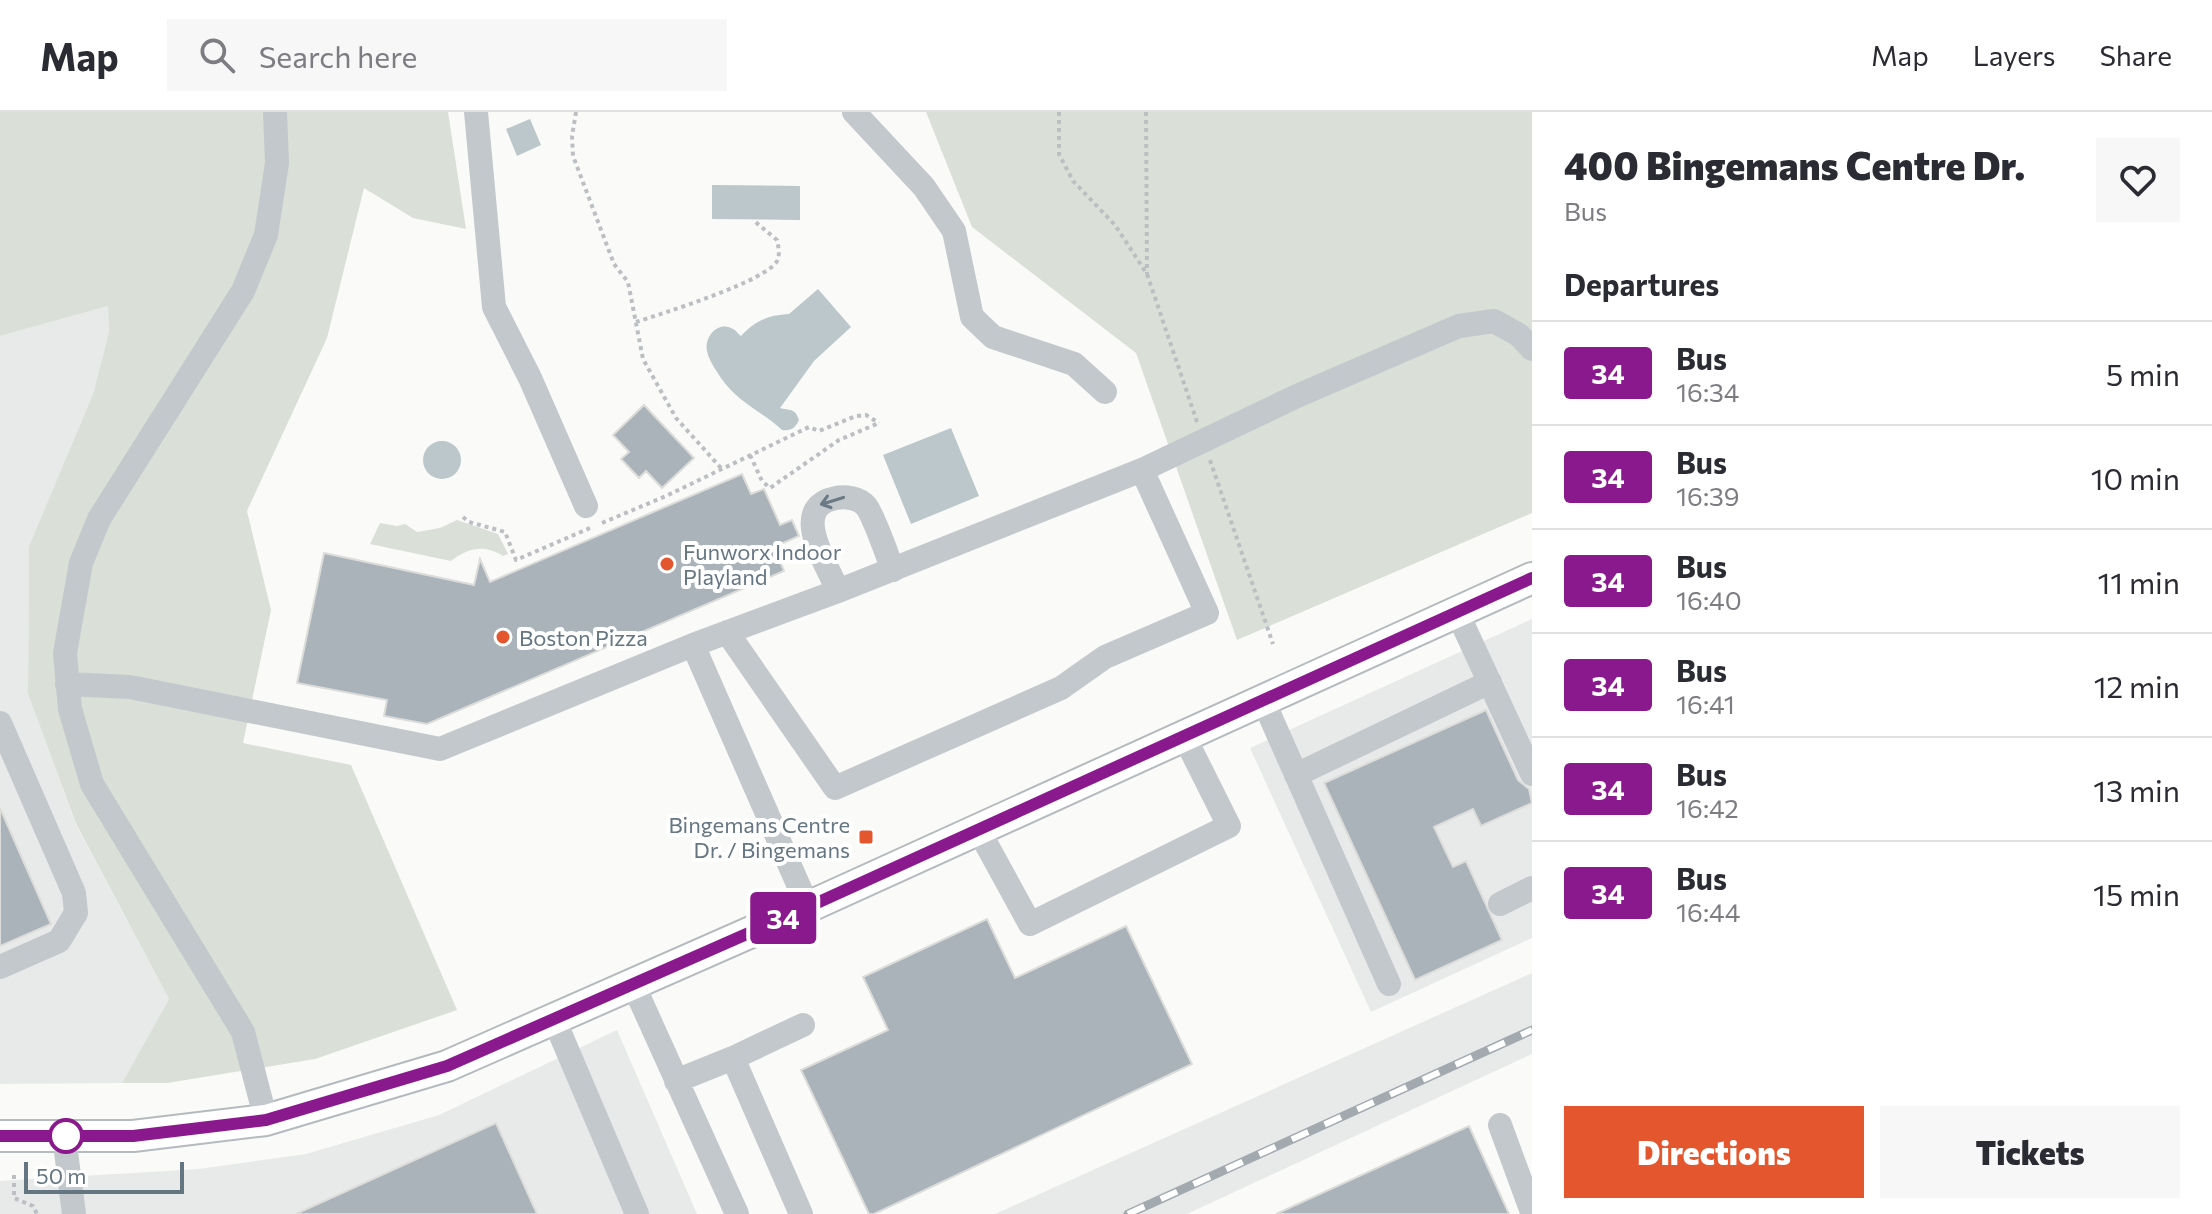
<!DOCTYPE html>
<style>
:root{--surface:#fff;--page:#f7f7f7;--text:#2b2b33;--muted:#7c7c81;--line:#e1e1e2;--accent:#e4572e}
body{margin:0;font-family:Commissioner,sans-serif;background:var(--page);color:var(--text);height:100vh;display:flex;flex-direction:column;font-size:30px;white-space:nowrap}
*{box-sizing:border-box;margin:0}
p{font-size:26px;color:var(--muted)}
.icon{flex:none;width:44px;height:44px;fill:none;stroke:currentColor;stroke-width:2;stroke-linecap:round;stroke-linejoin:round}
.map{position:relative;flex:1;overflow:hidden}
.drawer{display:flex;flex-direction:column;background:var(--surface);width:680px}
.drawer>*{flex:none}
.badge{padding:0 16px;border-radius:6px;font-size:28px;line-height:52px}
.scale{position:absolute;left:24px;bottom:20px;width:160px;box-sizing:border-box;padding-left:8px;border:4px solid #657683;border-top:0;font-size:22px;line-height:28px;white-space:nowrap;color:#657683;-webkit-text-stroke:6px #fff;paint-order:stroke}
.map>.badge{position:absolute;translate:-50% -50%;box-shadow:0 0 0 4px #fff}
h2{padding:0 32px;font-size:30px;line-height:72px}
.round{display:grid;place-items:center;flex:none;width:84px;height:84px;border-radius:0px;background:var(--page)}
.head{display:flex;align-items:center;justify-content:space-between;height:136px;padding:0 32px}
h1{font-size:38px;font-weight:800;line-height:60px}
.button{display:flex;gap:16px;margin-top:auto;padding:16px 32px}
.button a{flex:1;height:92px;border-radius:0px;background:var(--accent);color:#fff;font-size:32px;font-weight:800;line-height:92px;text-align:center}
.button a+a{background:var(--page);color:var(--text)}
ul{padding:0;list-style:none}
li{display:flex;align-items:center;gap:24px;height:104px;padding:0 32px;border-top:2px solid var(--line)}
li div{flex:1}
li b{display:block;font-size:30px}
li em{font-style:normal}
li .badge{min-width:88px;font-weight:700;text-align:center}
header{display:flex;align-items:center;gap:48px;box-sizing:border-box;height:112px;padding:0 40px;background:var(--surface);border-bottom:2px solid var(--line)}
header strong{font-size:38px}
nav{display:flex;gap:44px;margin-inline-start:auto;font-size:28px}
.search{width:560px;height:72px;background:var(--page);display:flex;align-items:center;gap:20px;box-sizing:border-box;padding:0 28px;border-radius:0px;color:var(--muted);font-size:30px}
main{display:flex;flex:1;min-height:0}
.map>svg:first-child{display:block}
.built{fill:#e8e9e9}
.green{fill:#dadfd7}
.water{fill:#bbc7cb}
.building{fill:#aab3b9;stroke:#dcdcda;stroke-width:2}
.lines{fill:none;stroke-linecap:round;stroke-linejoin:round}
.major-casing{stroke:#b5babe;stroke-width:34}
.path{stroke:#bbbfc2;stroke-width:4;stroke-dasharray:4 4;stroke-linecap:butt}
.minor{stroke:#c3c8cc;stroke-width:24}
.major{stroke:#fff;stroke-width:30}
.rail-casing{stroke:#a2aab0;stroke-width:9}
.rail{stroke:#fff;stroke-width:6;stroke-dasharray:18;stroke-linecap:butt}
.oneway{stroke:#6a7a87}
.line-casing{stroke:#fff;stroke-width:18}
.line{stroke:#8b198e;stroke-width:12}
.poi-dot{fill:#e4572e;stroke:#fff;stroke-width:3}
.stop-dot{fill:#fff;stroke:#8b198e;stroke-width:4}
.labels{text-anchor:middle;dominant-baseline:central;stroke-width:8;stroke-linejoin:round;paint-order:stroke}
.poi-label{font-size:22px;fill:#657683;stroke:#fff;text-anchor:start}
</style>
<header>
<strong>Map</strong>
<div class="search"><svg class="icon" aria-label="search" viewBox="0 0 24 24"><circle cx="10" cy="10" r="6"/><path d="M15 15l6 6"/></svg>Search here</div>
<nav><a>Map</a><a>Layers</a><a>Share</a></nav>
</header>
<main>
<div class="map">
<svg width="1532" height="1102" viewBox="0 0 1532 1102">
<rect width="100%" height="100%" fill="#fafaf8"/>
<path class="built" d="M108,194l1,26 -16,62 -64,152 -1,148 48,131 93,174 -47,84 -122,1v-748z
M1532,507v319l-161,74 -121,-264z
M1532,861v81l-345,160h-192z
M617,918l80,184h-697v-33l199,-12 107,-15 133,-39z"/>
<path class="green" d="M0,0h448l18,117 -53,-11 -49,-30 -37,150 -80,173 24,99 -28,133 108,22 106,245 -142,49 -148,24h-45l47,-84 -93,-175 -48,-130 1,-148 64,-152 16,-62 -1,-26 -108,30z
M926,0h606v401l-295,127 -101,-287 -164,-126z
M457,408l41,14 10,20 -5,2c-19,-12 -35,-8 -52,5l-81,-17 10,-21 17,3 8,-2 12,8 23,-4z"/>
<path class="water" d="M530,7l11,26 -24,11 -11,-27z
M712,73l88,1v34l-88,-1z
M818,177l33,38 -37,34 -34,47c9,3 15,-1 19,12 -4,8 -7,11 -17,10 -19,-18 -45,-28 -61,-52 -5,-8 -12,-17 -14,-27 -3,-14 11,-31 26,-22 3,1 5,5 8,7 14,-15 27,-21 48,-22z
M951,316l28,68 -68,28 -28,-69z
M423 348a19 19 0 1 1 38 0a19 19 0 1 1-38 0Z"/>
<path class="building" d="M644,293l50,53 -32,30 -16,-17 -7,7 -18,-19 8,-7 -16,-17z
M742,362l9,20 13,-5 16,36 12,-5 7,16 -25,11 10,24 -357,153 -43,-8 3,-16 -90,-17 27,-130 150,32 6,-26 10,23z
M1486,598l32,70 11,9 3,14 -51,23 -8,-17 -39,18 19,40 13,-6 36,79 -87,40 -91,-197z
M0,696l51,116 -51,22z
M987,807l28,59 111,-52 66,138 -318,150h-5l-68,-144 87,-40 -25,-53z
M496,1011l41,91h-241z
M1469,1014l40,88h-233z"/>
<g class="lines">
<g class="major-casing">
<path id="major" d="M0,1024h133l133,-16 181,-54 361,-159 724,-329"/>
</g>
<path class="path" d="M576,0l-4,24 1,20 41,108 14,18 15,77 33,59 45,50
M1059,0v42l14,27 42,44 32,49 50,148
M1146,0l1,162
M636,210c24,-8 136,-42 142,-63 2,-6 0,-14 -1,-19l-24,-20
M750,343l12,26 8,7 69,-48 40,-17
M1210,348l63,184
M463,405l6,5 36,10 11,28 74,-32
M602,411l64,-27 143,-69 10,4 37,-15 10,-1 13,8
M14,1063v23l19,8 4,8"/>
<path class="minor" d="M476,0l18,195 36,71 56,128
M854,0l70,75 30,44 18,86 21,20 81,27 31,28
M838,479c-11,-27 -50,-84 -2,-93 9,-2 23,0 30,8 8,10 21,49 27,64
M1457,500l75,162
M727,520l108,156 226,-100 44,-31 102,-44 -65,-143
M693,533l115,262
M67,572l63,3 310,62 253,-104 145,-54 304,-121 155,-74 162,-70 35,-5 25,14 13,14
M1263,588l126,284
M0,611l74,170 2,20 -17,28 -59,26
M1296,663l194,-93
M978,717l52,95 199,-98 -45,-90
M1500,792l32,-16
M633,872l104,230
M554,907l83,195
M676,969l57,-23
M266,1008l-23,-88 -151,-248 -22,-75 -5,-56 16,-90 18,-44 144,-228 23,-56 11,-72 -2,-51
M1500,1013l32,87
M64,1024l10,78
M801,1102l-68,-156 70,-33"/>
<use href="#major" class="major"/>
<g class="rail-casing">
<path id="rail" d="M1128,1102l404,-184"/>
</g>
<use href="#rail" class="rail"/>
</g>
<defs><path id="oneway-shaft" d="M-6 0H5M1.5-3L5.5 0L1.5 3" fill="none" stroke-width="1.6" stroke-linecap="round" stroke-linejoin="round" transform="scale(2)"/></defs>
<use class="oneway" href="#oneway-shaft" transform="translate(832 389) rotate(163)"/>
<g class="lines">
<g class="line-casing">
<path id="line" d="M0,1024h133l133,-16 181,-54 361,-159 724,-329"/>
</g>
<use href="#line" class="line"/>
</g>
<g class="poi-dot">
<circle cx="667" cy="452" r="8"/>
<circle cx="503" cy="525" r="8"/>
<rect x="858" y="717" width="16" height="16" rx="4"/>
</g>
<circle class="stop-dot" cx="66" cy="1024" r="16"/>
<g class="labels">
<g class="poi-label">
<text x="683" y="439">Funworx Indoor<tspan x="683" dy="25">Playland</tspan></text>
<text x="519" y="525">Boston Pizza</text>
<text x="850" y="712" text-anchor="end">Bingemans Centre<tspan x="850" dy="25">Dr. / Bingemans</tspan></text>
</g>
</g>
</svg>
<div class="scale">50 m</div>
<b class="badge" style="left:783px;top:806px;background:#8b198e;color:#fff">34</b>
</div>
<section class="drawer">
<div class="head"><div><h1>400 Bingemans Centre Dr.</h1><p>Bus</p></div><a class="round"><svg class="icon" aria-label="heart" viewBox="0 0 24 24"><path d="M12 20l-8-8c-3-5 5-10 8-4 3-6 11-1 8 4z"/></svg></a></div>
<h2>Departures</h2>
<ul>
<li><span class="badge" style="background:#8b198e;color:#fff">34</span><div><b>Bus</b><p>16:34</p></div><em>5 min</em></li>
<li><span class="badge" style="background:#8b198e;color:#fff">34</span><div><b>Bus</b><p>16:39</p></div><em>10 min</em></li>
<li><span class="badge" style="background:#8b198e;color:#fff">34</span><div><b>Bus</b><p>16:40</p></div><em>11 min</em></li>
<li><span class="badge" style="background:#8b198e;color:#fff">34</span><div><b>Bus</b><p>16:41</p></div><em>12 min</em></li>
<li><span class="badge" style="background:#8b198e;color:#fff">34</span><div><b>Bus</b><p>16:42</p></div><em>13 min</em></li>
<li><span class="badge" style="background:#8b198e;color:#fff">34</span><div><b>Bus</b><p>16:44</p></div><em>15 min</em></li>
</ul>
<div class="button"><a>Directions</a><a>Tickets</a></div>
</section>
</main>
